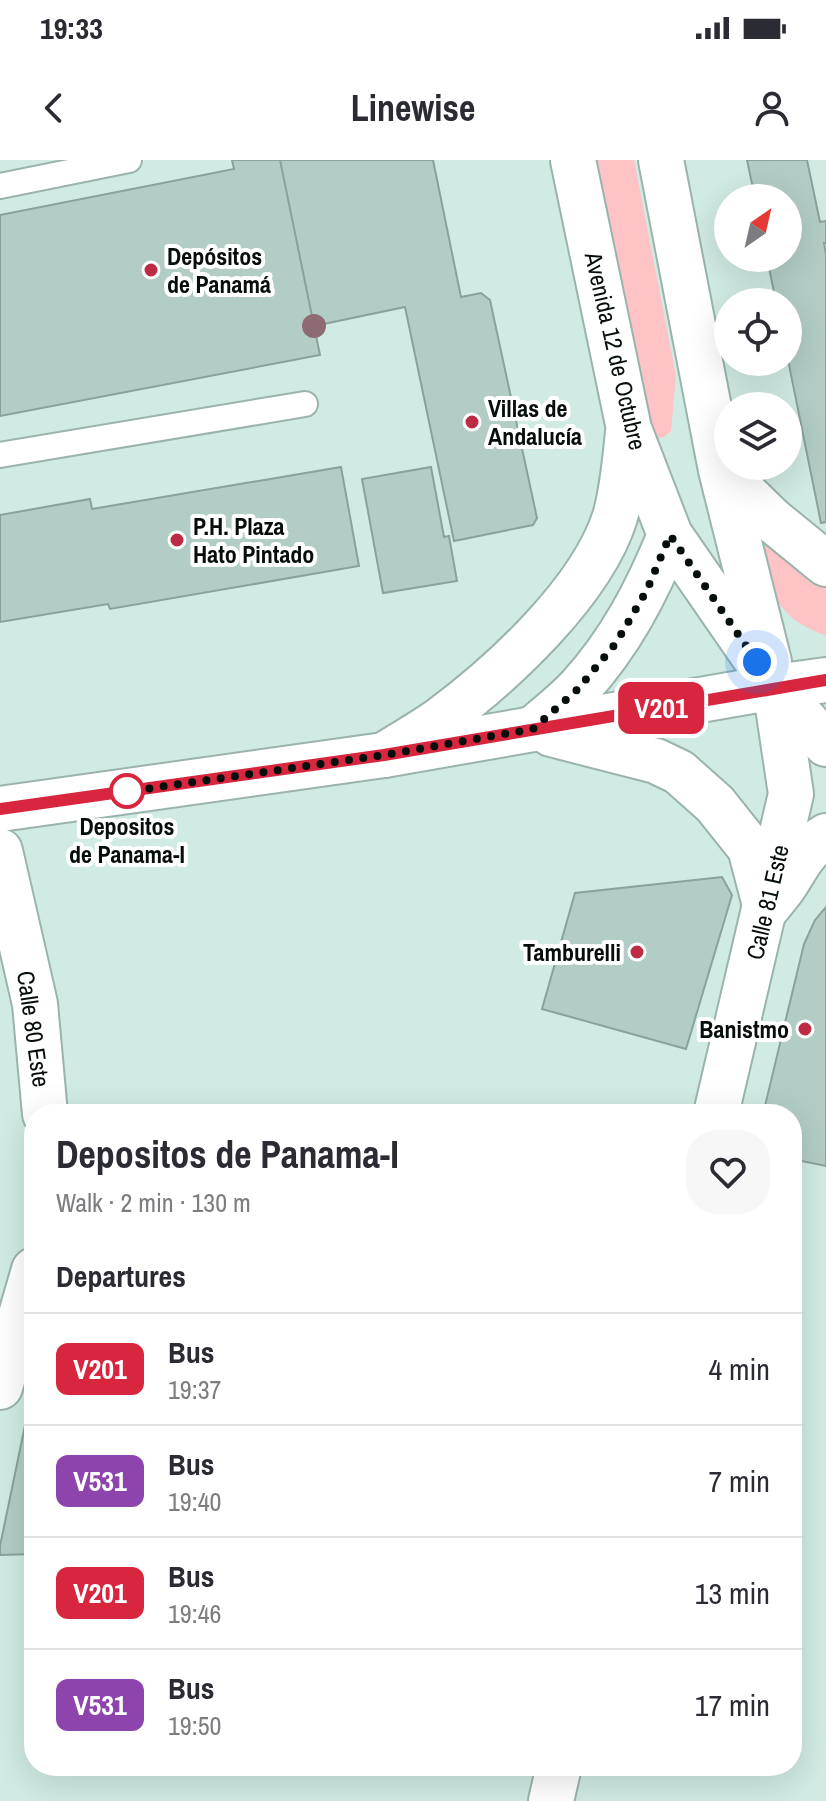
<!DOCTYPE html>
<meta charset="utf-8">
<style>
:root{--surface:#fff;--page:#f7f7f7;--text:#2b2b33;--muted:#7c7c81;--line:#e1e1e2}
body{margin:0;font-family:"Archivo Narrow",sans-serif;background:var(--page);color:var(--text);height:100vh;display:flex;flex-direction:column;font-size:30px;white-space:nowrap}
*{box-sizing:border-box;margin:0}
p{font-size:26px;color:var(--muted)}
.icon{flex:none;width:44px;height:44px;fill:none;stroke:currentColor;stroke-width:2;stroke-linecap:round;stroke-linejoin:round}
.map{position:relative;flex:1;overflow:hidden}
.sheet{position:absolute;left:24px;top:944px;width:778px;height:672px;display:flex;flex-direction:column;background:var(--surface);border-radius:32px;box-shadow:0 8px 32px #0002}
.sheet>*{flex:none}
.badge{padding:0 16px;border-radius:12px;font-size:28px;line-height:52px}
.needle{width:52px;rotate:34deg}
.tools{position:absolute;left:714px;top:24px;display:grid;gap:16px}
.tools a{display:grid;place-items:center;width:88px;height:88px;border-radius:50%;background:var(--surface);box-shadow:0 8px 32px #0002;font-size:40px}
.you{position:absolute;width:40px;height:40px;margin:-20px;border:6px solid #fff;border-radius:50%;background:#1a73e8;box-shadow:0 0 0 12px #1a73e833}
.map>.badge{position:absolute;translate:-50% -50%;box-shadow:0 0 0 4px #fff}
h2{padding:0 32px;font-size:30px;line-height:72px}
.round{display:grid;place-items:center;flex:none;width:84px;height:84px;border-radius:32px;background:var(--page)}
.overview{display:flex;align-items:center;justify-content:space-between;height:136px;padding:0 32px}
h1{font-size:38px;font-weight:700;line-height:60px}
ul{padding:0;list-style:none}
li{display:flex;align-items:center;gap:24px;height:112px;padding:0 32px;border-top:2px solid var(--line)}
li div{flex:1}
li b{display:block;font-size:30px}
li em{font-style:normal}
li .badge{min-width:88px;font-weight:700;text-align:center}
.status{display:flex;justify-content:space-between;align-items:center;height:56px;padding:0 40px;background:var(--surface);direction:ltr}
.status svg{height:22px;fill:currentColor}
header{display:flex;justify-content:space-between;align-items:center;height:104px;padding:0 32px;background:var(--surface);font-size:36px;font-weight:700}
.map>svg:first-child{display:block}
.green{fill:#fec3c4}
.building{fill:#b2cdc6;stroke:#89a39c;stroke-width:2}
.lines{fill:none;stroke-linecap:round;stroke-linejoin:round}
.service-casing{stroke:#9ab4ad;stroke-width:28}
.minor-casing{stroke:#9ab4ad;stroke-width:48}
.tertiary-casing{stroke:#9ab4ad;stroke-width:48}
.secondary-casing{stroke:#9ab4ad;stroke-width:48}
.primary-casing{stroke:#9ab4ad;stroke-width:48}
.service{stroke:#fff;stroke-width:24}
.minor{stroke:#fff;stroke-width:44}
.tertiary{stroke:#fff;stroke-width:44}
.secondary{stroke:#fff;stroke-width:44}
.primary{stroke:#fff;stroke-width:44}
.tree{fill:#8e6a72}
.line-casing{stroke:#fff;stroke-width:18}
.line{stroke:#d7263d;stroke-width:12}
.walk{stroke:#060e0c;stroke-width:8;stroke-dasharray:0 14.4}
.poi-dot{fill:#bd2c44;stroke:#fff;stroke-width:3}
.stop-dot{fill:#fff;stroke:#d7263d;stroke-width:4}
.labels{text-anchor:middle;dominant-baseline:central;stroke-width:8;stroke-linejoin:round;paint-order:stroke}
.poi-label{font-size:24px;font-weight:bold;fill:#060e0c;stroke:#fff;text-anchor:start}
.street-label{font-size:24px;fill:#060e0c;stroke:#fff}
.stop-label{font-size:24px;font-weight:bold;fill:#060e0c;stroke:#fff}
</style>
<div class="status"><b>19:33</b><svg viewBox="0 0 49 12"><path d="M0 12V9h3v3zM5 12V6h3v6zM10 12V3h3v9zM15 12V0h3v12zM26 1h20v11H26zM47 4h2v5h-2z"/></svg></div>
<header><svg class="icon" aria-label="back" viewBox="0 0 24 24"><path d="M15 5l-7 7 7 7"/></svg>Linewise<svg class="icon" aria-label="person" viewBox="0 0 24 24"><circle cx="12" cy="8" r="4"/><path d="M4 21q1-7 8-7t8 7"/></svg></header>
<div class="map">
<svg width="826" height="1641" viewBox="0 0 826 1641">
<rect width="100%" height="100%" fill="#d0ebe4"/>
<path class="green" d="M592,0h42l42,216 -5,55 -7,6 -7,1 -8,-11z
M766,383l41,34 19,12v47c-47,-18 -54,-38 -65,-85z"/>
<path class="building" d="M232,0h48l40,195 -320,61v-201l234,-46z
M280,0h153l28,137 20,-4 9,7 47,218 -4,7 -79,16 -49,-234 -91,19z
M747,0h60l13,62 6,-1v22h-2l2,11v268l-5,1 -33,-163v-58h-12l-9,-44h21v-60h-33z
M341,307l18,99 -249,43 -2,-5 -108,18v-107l90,-16 2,10z
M431,307l13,70 5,-1 8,45 -74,12 -21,-114z
M722,717l10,18 -46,154 -144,-40 33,-116z
M826,747v259l-34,-7v-45h-29l41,-170 11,-24z
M34,1222v172l-34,1v-9z"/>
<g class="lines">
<g class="service-casing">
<path id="service" d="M0,26l129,-26
M0,295l305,-51"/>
</g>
<g class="minor-casing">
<path id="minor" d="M0,691l35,153 10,110
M0,1227l34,-117"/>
</g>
<g class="tertiary-casing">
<path id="tertiary" d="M716,954l75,-320 -16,-107
M551,1641l8,-35"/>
</g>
<g class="secondary-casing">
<path id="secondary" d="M551,574l105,27 23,11 36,32 35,44 16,61
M0,649l384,-54 391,-68 51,57
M766,749c7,-9 15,-17 21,-27 12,-19 19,-34 39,-46"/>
</g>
<g class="primary-casing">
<path id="primary" d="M573,0l56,269 41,106 105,152
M661,0l60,310 48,192
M721,310l50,49 55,45
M775,527l51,-7
M533,569c15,-13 32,-26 46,-41 42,-46 68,-97 91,-153
M384,595c19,-12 39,-23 57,-36 62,-46 150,-127 174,-202 8,-28 10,-57 13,-85"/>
</g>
<use href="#service" class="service"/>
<use href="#minor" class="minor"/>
<use href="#tertiary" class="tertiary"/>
<use href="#secondary" class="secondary"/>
<use href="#primary" class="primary"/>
</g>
<circle class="tree" cx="314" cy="166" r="12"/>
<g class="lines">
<g class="line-casing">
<path id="line" d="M0,649l384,-54 442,-75"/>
</g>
<use href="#line" class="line"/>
<path class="walk" d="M127,631l-3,1 260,-37 149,-26 45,-40 38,-46 31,-53 23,-55 87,127"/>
</g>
<g class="poi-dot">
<circle cx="151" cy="110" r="8"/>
<circle cx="472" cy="262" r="8"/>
<circle cx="177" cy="380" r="8"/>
<circle cx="637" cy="792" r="8"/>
<circle cx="805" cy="869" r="8"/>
</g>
<circle class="stop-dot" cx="127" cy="631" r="16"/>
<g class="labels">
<g class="poi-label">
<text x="167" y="96">Depósitos<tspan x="167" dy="28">de Panamá</tspan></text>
<text x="488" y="248">Villas de<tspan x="488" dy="28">Andalucía</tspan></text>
<text x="193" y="366">P.H. Plaza<tspan x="193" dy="28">Hato Pintado</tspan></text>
<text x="621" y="792" text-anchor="end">Tamburelli</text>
<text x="789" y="869" text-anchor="end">Banistmo</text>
</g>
<g class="street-label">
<text transform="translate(616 191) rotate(77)">Avenida 12 de Octubre</text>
<text transform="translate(767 742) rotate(-77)">Calle 81 Este</text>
<text transform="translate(34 869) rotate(82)">Calle 80 Este</text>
</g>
<g class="stop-label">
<text x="127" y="666">Depositos<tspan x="127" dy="28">de Panama-I</tspan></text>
</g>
</g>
</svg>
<div class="tools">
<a><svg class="needle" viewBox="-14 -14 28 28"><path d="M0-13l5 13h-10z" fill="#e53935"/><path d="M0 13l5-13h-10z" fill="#7c7c81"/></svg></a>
<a><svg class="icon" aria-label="locate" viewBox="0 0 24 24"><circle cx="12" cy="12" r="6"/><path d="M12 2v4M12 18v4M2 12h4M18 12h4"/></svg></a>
<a><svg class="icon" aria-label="layers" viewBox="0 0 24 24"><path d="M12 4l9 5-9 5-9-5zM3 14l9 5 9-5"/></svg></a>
</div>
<div class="you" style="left:757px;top:502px"></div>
<b class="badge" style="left:661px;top:548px;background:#d7263d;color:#fff">V201</b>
<section class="sheet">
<div class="overview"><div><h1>Depositos de Panama-I</h1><p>Walk · 2 min · 130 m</p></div><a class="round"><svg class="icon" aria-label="heart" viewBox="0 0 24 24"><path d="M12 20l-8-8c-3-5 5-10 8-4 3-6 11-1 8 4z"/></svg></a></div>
<h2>Departures</h2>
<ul>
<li><span class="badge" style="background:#d7263d;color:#fff">V201</span><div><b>Bus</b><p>19:37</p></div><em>4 min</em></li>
<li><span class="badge" style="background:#8e44ad;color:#fff">V531</span><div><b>Bus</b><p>19:40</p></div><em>7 min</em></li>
<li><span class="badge" style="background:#d7263d;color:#fff">V201</span><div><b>Bus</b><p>19:46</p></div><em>13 min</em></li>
<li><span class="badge" style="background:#8e44ad;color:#fff">V531</span><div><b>Bus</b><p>19:50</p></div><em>17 min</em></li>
</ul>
</section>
</div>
